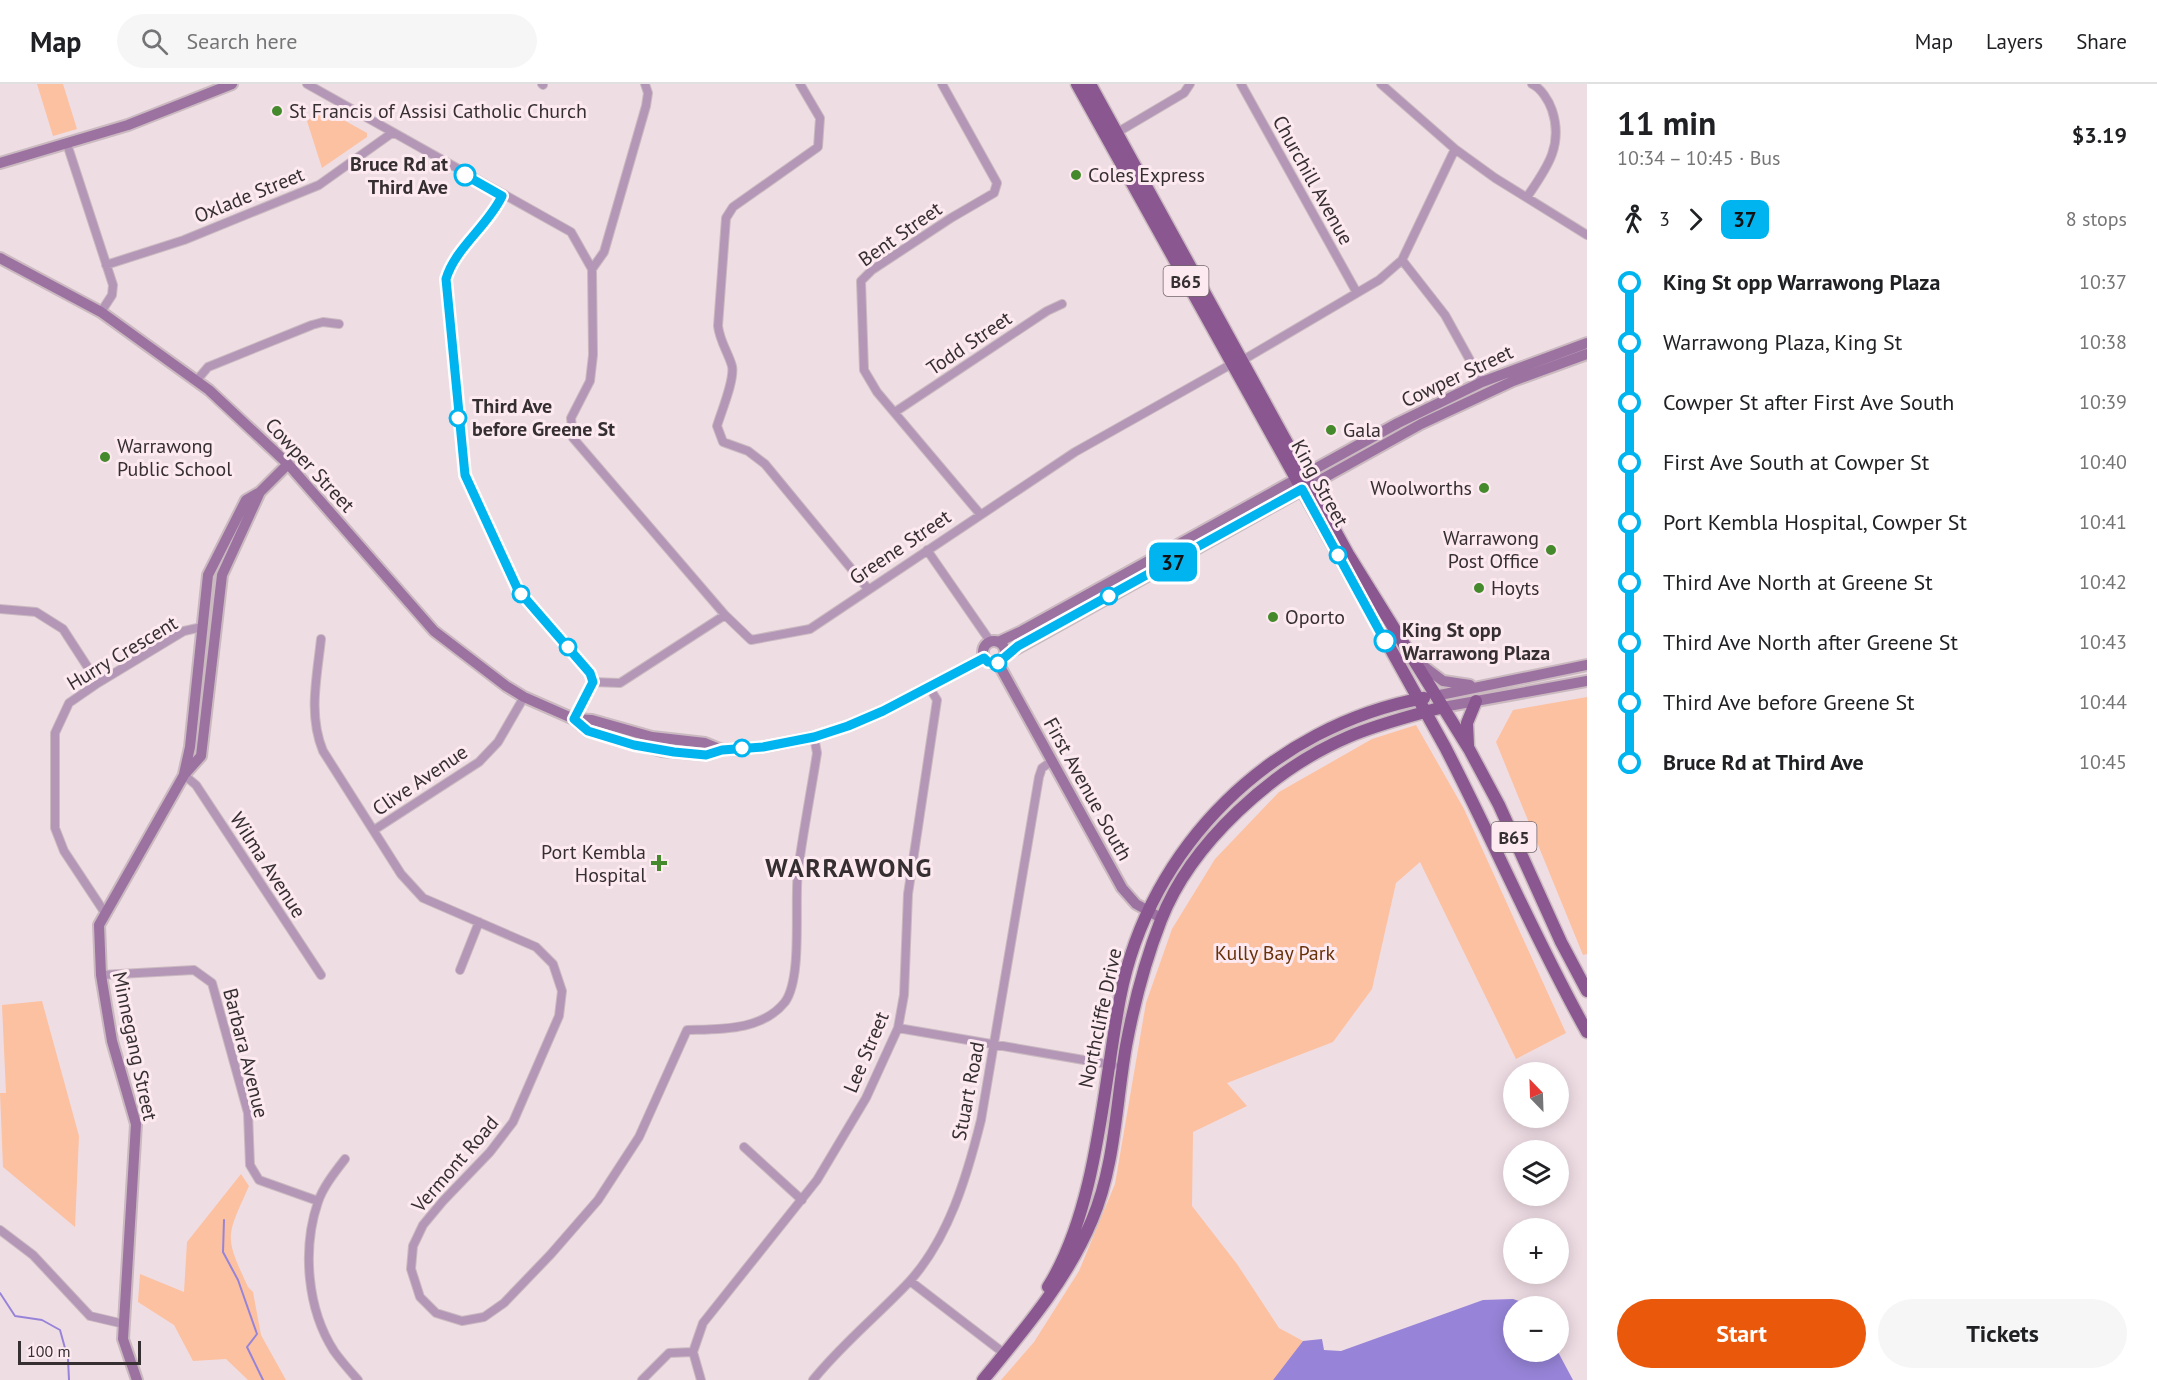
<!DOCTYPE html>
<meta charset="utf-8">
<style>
:root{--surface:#fff;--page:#f6f6f6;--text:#202124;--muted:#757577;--line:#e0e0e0;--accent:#ea580c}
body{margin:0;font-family:"PT Sans",sans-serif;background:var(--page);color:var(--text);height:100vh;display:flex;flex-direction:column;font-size:22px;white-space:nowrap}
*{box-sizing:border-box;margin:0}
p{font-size:20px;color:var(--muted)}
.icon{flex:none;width:33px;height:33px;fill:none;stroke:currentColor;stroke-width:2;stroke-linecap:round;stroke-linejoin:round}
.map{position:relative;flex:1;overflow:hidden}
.drawer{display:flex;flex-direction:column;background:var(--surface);width:570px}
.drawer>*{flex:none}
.badge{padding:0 12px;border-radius:9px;font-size:21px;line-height:39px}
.needle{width:39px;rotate:337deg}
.buttons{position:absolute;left:1503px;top:978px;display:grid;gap:12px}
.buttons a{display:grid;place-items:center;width:66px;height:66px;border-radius:50%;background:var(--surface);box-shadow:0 3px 15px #0003;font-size:30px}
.scale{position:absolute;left:18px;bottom:15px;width:123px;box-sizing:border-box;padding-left:6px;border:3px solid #362f32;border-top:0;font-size:16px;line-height:21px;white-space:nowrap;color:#362f32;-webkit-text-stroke:4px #fdeaf1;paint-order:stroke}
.map>.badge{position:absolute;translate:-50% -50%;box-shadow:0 0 0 3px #fff}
.legs{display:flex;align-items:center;gap:9px;height:66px;padding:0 30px;font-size:20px}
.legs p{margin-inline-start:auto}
.head{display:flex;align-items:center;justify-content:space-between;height:102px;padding:0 30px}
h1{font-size:33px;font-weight:800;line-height:45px}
.action{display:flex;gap:12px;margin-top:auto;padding:12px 30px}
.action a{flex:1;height:69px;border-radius:36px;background:var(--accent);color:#fff;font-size:24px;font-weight:800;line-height:69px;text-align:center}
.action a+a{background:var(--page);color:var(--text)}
ul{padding:0 30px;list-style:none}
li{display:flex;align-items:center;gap:21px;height:60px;font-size:22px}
li i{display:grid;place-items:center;width:9px;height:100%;margin:0 8px;background:currentColor}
li i::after{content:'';width:15px;height:15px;margin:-8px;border:4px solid;border-radius:50%;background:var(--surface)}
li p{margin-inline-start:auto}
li:first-child i{background:linear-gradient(#0000 50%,currentColor 0)}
li:last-child i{background:linear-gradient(currentColor 50%,#0000 0)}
header{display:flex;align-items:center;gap:36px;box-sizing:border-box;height:84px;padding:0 30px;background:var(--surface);border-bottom:2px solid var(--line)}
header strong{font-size:28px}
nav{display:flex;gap:33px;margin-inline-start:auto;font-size:21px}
.search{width:420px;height:54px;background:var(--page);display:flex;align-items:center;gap:15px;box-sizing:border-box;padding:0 21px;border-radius:33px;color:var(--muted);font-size:22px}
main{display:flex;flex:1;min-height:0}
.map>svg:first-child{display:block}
.green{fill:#fcc1a0}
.water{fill:#9784d8}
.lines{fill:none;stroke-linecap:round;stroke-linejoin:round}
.stream{stroke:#9784d8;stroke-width:2}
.street-casing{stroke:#cabac0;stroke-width:10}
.secondary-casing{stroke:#cabac0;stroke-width:14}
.primary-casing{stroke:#cabac0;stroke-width:15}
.street{stroke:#b497b7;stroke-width:8}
.secondary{stroke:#9c72a1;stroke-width:10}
.primary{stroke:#8a5791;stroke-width:12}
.line-1-casing{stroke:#fff;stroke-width:14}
.line-1{stroke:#00b5ef;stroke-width:9}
.poi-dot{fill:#45892d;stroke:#fdeaf1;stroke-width:2}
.stop-1-dot{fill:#fff;stroke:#00b5ef;stroke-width:3}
.labels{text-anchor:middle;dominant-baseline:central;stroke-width:6;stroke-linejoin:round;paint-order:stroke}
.shield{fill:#fdeaf1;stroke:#72676b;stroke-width:1.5}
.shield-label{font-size:18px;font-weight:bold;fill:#362f32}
.poi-label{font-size:20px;fill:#362f32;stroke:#fdeaf1;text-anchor:start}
.stop-label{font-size:20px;font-weight:bold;fill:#362f32;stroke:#fdeaf1;text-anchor:start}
.street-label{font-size:20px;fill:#362f32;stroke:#fdeaf1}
.park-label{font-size:20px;fill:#673109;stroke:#fdeaf1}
.district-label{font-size:26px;font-weight:bold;letter-spacing:1.5px;fill:#362f32;stroke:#fdeaf1}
</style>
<header>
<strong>Map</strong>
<div class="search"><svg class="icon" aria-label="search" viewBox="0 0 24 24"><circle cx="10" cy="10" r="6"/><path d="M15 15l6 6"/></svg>Search here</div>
<nav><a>Map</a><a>Layers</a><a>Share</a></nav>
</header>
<main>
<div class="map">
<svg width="1587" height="1296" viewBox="0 0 1587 1296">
<rect width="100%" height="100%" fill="#efdde4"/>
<path class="green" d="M37,0h26l14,45 -24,7z
M324,25l43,24v4l-45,31 -15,-47z
M1587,613v257l-4,1 -87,-213 17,-32z
M1416,641l48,84 102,224 -50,26 -96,-197 -24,21 -24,106 -39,53 -106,41 20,23 -54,26 -1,74 45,58 42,64 24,13 -7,12 -23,27h-272l33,-38 45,-71 36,-87 31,-181 26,-74 43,-70 64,-67 93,-53z
M42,917l37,135 -4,91 -72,-60 -3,-74h6l-4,-88z
M241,1090l8,12c-23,52 -25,49 -1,101l5,5 8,43 25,45h-38l-22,-21 -33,2 -19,-36 -36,-23 2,-28 44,18 3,-50z"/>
<path class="water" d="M1513,1215l20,7h-19v46h44l15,28h-300l30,-39 19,-2 2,11 17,1 142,-51z"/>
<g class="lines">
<path class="stream" d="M224,1136l-1,32 15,28 19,54 -10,13 16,33
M0,1209l15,23 27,4 18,10 8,29 1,21"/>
<g class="street-casing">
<path id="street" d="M307,0l264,148 21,37
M542,0l1,1
M645,0l3,9 -2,13 -42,146 -12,17 1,86 -3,26 -19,37 2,20 152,177
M800,0l20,34 -2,29 -85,60 -7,11 -8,108c2,16 10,26 14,40 3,14 -11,46 -15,60l6,16 25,9 17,13 103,125
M942,0l55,99 -3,10 -43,25 -79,52 -11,11 3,89 13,22 103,122
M1241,0l116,209
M1381,0l74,65 40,29 92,57
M1117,52l1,-4 66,-39 6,-9
M67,60l46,141 -1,10 -11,17
M502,112c-14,29 -48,54 -56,83l17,187 5,19 50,105 68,77 7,15
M1527,113c19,-28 37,-51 25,-87 -3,-9 -11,-22 -20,-26
M1402,176l43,55 37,67
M106,181l78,-25 135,-55 73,-52
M1243,276l136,-80 23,-20 53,-111
M197,296l11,-13 104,-42 11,-3 16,2
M895,328l152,-101 15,-7
M927,466l63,91
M0,525l36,3 27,17 35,54
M321,555c-4,38 -13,76 2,112l78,123 22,24 113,49 17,17 9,27 -3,25 -46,106 -23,30 -47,49 -20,24 -10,21 -2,23 9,28 16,16 26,8 22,-4 20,-14 47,-49 47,-54 41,-63 48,-107c33,-1 75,1 98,-28 18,-25 9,-99 13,-131 5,-39 13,-79 19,-118l-3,-16
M574,635l19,-37 27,1 105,-68 26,25 59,-11 265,-177 153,-86 4,-6
M184,691l12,10 125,190
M374,746l105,-68 19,-20 26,-45
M105,829l-41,-62 -9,-23v-95l14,-30 29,-20 86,-52 18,-4
M460,886l19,-48
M101,891l93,-5 18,13 36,130 2,52 9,15 59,21
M898,944l215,37
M744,1063l58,53
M345,1075c-10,13 -22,28 -27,43 -16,47 -11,107 16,149 7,10 16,20 24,29
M0,1146l33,25 57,61 34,8
M910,1197l95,73
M642,1296l27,-27 24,-1
M701,1296l-8,-28 10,-29 114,-143 49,-82 32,-70 6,-33 4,-101 29,-194 -8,-13
M813,1296c29,-36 64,-64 96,-98 40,-44 58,-106 72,-162l58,-343 3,-9 10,-7"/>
</g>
<g class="secondary-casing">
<path id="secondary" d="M0,79l128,-38 104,-41
M0,174l101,54 108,78 79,74 146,167 72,55 18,11 50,22 18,1 60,17 53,6 17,7
M983 568a11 11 0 1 1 22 0a11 11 0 1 1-22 0Z
M998,558l24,-11 376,-208 84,-41 105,-39
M1005,571l416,-231 92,-43 74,-27
M1418,578l25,19 27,4
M998,579l124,225 14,16 25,14
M1435,612l152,-31
M1443,623l144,-26
M574,635l14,12 74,20 44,4 16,-5 41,-3 51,-10 34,-11 35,-15 101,-53
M184,690l6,-27 18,-172 38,-75 14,-8 28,-28
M137,1296l-14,-41 13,-215 -24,-83 -11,-66 -2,-50 85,-150 17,-19 21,-181 38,-83"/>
</g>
<g class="primary-casing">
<path id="primary" d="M1077,0l368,663c49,95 90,192 142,285
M1090,0l258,470 121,195 30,56 62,137 26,49
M1468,661l-1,-22 9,-22
M1048,1203c49,-78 55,-199 72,-289 29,-152 152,-272 304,-300
M983,1296c41,-50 84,-100 109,-160 23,-54 24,-117 34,-174 8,-43 19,-85 35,-126 30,-77 112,-151 187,-183 30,-13 63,-21 95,-30"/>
</g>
<use href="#street" class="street"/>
<use href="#secondary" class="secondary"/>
<use href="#primary" class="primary"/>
</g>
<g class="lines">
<g class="line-1-casing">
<path id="line-1" d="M465,91l37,21c-14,30 -47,52 -56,83l19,196 53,115 72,83 3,9 -19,37 14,12 46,14 40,7 32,3 16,-5 41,-3 51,-10 34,-11 35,-15 101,-53 4,4 10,1 20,-17 284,-157 83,152"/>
</g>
<use href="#line-1" class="line-1"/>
</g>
<g class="poi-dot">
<circle cx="277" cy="27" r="6"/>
<circle cx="1076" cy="91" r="6"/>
<circle cx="1331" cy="346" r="6"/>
<circle cx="105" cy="373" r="6"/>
<circle cx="1484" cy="404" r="6"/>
<circle cx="1551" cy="466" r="6"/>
<circle cx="1479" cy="504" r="6"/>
<circle cx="1273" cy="533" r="6"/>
<path d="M656 770h6v6h6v6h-6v6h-6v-6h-6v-6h6z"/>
</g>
<g class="stop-1-dot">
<circle cx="465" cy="91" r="10"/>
<circle cx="458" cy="334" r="8"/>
<circle cx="1338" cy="471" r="8"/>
<circle cx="521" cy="510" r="8"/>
<circle cx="1109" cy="512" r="8"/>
<circle cx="1385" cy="557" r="10"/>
<circle cx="568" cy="563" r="8"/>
<circle cx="998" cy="579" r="8"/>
<circle cx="742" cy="664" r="8"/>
</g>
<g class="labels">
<g class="shield">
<rect x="1163.5" y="182" width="45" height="30" rx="4.5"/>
<rect x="1491.5" y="738" width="45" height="30" rx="4.5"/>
</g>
<g class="shield-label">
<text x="1186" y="197">B65</text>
<text x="1514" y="753">B65</text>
</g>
<g class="poi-label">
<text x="289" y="27">St Francis of Assisi Catholic Church</text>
<text x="1088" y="91">Coles Express</text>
<text x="1343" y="346">Gala</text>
<text x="117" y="362">Warrawong<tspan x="117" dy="23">Public School</tspan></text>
<text x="1472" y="404" text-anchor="end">Woolworths</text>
<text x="1539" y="454" text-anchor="end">Warrawong<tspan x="1539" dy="23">Post Office</tspan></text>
<text x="1491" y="504">Hoyts</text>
<text x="1285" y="533">Oporto</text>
<text x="646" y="768" text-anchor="end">Port Kembla<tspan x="646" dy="23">Hospital</tspan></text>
</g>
<g class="stop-label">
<text x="448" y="80" text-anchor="end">Bruce Rd at<tspan x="448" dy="23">Third Ave</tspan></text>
<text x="472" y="322">Third Ave<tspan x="472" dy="23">before Greene St</tspan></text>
<text x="1402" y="546">King St opp<tspan x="1402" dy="23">Warrawong Plaza</tspan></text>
</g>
<g class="street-label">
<text transform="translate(1313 96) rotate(61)">Churchill Avenue</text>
<text transform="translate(249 111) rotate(-22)">Oxlade Street</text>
<text transform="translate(900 150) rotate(-35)">Bent Street</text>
<text transform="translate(969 259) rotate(-34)">Todd Street</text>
<text transform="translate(1457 292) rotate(-25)">Cowper Street</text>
<text transform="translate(310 381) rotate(47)">Cowper Street</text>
<text transform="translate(1320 399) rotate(61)">King Street</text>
<text transform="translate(900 463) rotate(-34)">Greene Street</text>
<text transform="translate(122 569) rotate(-31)">Hurry Crescent</text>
<text transform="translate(420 696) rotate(-34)">Clive Avenue</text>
<text transform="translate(1088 705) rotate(61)">First Avenue South</text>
<text transform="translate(268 781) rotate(57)">Wilma Avenue</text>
<text transform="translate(1100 934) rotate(-78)">Northcliffe Drive</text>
<text transform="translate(135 962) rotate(78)">Minnegang Street</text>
<text transform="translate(866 968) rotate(-67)">Lee Street</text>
<text transform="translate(246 969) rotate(76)">Barbara Avenue</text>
<text transform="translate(968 1007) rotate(-79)">Stuart Road</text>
<text transform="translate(455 1080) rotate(-49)">Vermont Road</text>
</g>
<g class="park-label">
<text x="1275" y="869">Kully Bay Park</text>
</g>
<g class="district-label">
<text x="849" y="783">WARRAWONG</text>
</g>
</g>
</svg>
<div class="buttons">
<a><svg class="needle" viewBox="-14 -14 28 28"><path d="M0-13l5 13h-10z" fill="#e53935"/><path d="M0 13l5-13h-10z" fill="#757577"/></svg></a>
<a><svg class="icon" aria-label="layers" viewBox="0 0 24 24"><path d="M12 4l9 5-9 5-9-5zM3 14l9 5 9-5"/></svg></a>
<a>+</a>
<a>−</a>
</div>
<div class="scale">100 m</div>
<b class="badge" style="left:1173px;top:478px;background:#00b5ef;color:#111">37</b>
</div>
<section class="drawer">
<div class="head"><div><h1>11 min</h1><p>10:34 – 10:45 · Bus</p></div><b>$3.19</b></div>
<div class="legs"><svg class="icon" aria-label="walk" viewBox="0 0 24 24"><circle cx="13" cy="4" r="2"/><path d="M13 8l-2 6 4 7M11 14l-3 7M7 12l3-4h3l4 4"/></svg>3<svg class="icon" aria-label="forward" viewBox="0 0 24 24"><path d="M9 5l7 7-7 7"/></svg><b class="badge" style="background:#00b5ef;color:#111">37</b><p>8 stops</p></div>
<ul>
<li><i style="color:#00b5ef"></i><b>King St opp Warrawong Plaza</b><p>10:37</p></li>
<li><i style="color:#00b5ef"></i><span>Warrawong Plaza, King St</span><p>10:38</p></li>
<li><i style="color:#00b5ef"></i><span>Cowper St after First Ave South</span><p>10:39</p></li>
<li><i style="color:#00b5ef"></i><span>First Ave South at Cowper St</span><p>10:40</p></li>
<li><i style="color:#00b5ef"></i><span>Port Kembla Hospital, Cowper St</span><p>10:41</p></li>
<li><i style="color:#00b5ef"></i><span>Third Ave North at Greene St</span><p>10:42</p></li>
<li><i style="color:#00b5ef"></i><span>Third Ave North after Greene St</span><p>10:43</p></li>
<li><i style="color:#00b5ef"></i><span>Third Ave before Greene St</span><p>10:44</p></li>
<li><i style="color:#00b5ef"></i><b>Bruce Rd at Third Ave</b><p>10:45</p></li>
</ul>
<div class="action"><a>Start</a><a>Tickets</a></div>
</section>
</main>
